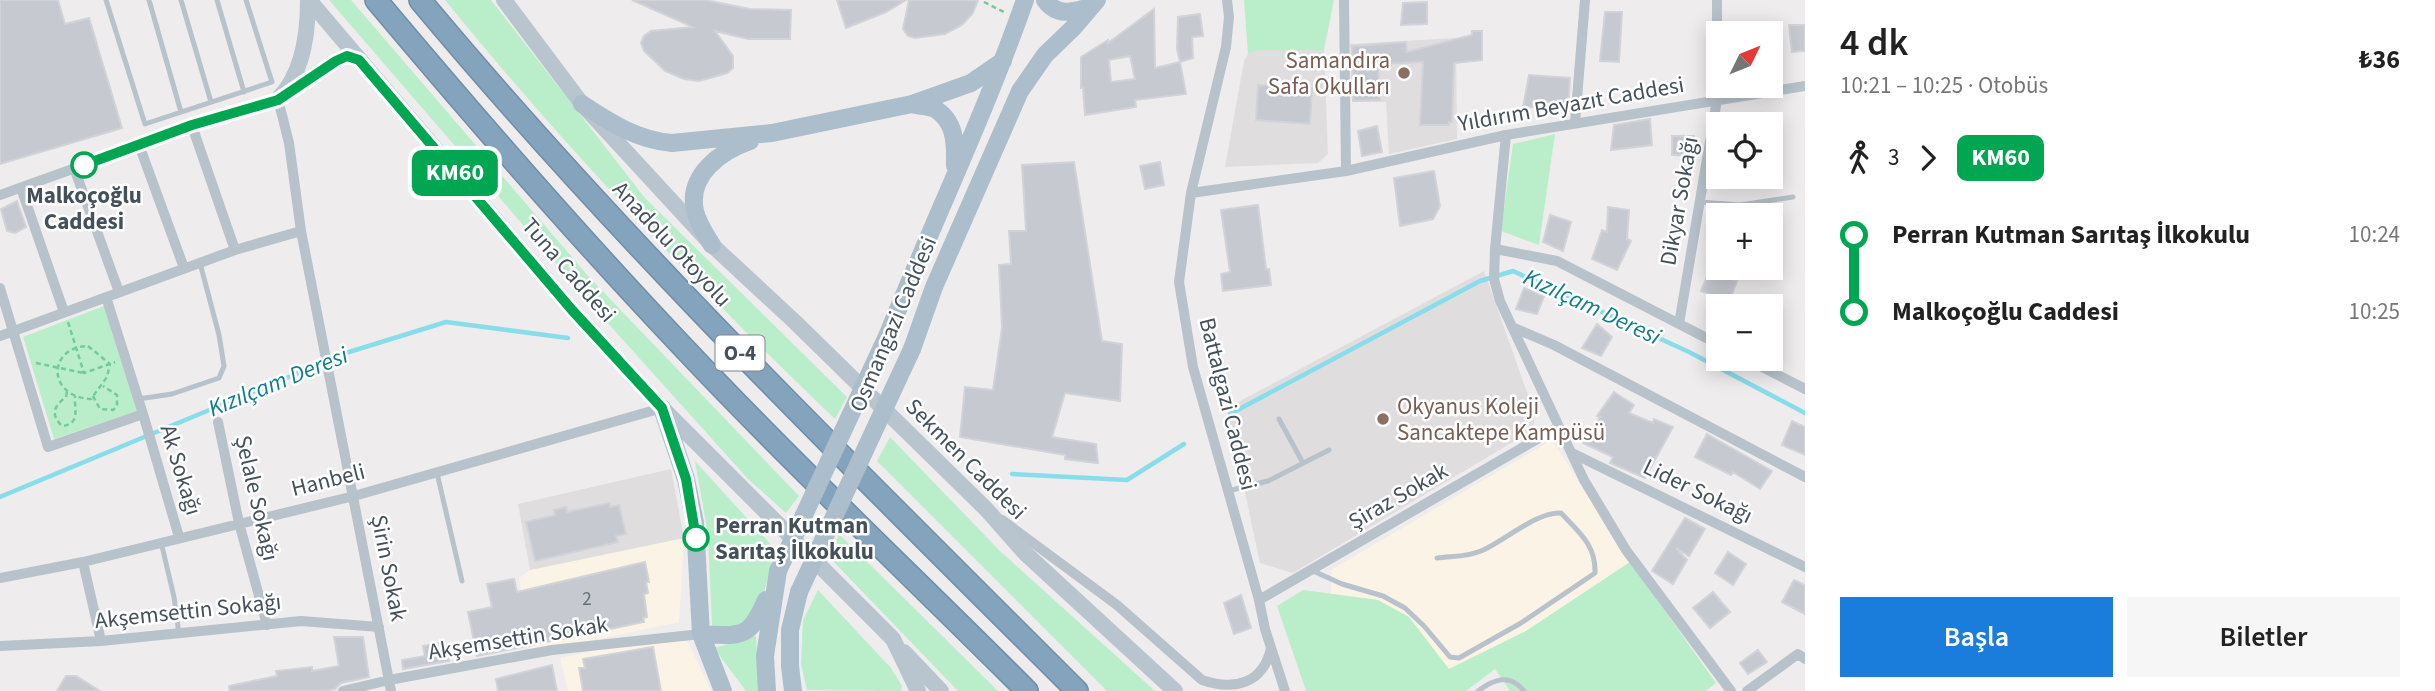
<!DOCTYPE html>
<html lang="tr">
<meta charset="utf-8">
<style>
:root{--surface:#fff;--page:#f6f6f6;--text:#222;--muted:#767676;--accent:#1a7ddb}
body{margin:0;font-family:"Source Sans 3",sans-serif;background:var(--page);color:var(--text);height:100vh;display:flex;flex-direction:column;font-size:26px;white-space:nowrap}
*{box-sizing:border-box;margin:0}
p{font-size:23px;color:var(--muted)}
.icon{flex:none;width:38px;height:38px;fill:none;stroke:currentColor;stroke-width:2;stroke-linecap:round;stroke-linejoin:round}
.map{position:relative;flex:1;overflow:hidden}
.sheet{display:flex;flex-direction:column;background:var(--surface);width:630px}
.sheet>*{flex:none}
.badge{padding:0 14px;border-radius:10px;font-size:24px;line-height:46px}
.needle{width:46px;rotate:47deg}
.buttons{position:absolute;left:1706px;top:21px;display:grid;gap:14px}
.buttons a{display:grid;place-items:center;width:77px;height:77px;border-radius:0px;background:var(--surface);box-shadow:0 4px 18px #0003;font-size:35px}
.map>.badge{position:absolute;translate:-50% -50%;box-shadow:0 0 0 4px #fff}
.legs{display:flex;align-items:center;gap:10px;height:77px;padding:0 35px;font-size:23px}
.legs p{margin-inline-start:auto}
.overview{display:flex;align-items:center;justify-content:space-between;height:119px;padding:0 35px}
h1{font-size:38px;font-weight:600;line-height:52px}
.action{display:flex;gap:14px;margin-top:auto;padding:14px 35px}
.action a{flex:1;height:80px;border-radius:0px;background:var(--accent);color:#fff;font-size:28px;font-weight:600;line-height:80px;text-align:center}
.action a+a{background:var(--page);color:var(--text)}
ul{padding:0 35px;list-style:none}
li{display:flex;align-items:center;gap:24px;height:77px;font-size:26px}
li i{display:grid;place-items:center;width:10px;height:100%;margin:0 9px;background:currentColor}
li i::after{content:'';width:18px;height:18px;margin:-9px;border:5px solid;border-radius:50%;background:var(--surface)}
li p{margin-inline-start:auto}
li:first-child i{background:linear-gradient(#0000 50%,currentColor 0)}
li:last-child i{background:linear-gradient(currentColor 50%,#0000 0)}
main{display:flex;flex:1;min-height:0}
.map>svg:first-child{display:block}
.commercial{fill:#fbf3e5}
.education{fill:#e0dddf}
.green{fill:#baeeca}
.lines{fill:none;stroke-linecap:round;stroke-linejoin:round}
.stream{stroke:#88ddea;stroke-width:4.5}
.building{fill:#c6cad0;stroke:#d1d3d8;stroke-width:2;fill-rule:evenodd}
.motorway-casing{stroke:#708ea7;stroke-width:24}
.path{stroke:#73cb99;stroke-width:2.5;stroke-dasharray:5 3.5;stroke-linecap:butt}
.service{stroke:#b8c2ca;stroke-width:5}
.minor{stroke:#b8c2ca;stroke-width:10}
.secondary{stroke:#b8c5cf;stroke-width:16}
.primary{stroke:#acbecc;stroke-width:18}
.motorway{stroke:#84a3bc;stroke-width:21}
.primary-bridge{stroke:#acbecc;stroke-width:18}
.line-1-casing{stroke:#fff;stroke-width:16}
.line-1{stroke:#00a651;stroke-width:10}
.education-dot{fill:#8d6e63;stroke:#fff;stroke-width:2.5}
.stop-1-dot{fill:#fff;stroke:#00a651;stroke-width:3.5}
.labels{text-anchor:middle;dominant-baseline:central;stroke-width:5;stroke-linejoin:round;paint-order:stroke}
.number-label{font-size:19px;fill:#656f78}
.shield{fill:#fff;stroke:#7d858c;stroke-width:2}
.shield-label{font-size:21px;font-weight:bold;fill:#45515a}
.education-label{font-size:23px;fill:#785e54;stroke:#fff;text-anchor:end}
.street-label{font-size:23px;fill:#45515a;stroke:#fff}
.stop-label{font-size:23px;font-weight:bold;fill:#45515a;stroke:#fff}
.water-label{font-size:24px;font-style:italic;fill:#0e7d8e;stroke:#fff}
</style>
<main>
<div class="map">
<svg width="1805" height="691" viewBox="0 0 1805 691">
<rect width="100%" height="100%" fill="#efeced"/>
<path class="commercial" d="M1552,440l78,122 -104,69 -78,38 -39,-52 -31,-17 -47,-6v-24z
M684,538l-5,84 -127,27 -20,2 -13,-73 11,-8z
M683,632l28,59h-143l-8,-33z"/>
<path class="education" d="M1456,38l1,101 -68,15 -3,-52h-34l-2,-58z
M1257,50h67l4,104 -10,9 -93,4 19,-106 4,-7z
M1484,271l51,144 -2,15 -240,143 -33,-10 -33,-155z
M671,469l13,69 -154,32 -12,-66z"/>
<path class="green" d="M329,0h22l238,277 210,219 -13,17 -38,-34 -143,-159z
M445,0h46l154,198 202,199 -12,22c-137,-131 -270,-271 -390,-419z
M1244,0h90l-10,50h-67l-9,4z
M1555,134l-16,111 -38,-14 12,-87z
M104,306l33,105 -83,28 -31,-102z
M890,437l110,114 155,140h-48l-230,-230z
M695,461l80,88 -16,65 -19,15 -28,-2 -4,-93z
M839,534l159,157h-40l-128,-133z
M1630,562l86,121 -10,8h-196l-15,-22 -29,22h-160l-29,-85 26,-16 75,10 31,17 40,52 77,-38z
M818,590l73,78 11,18 -1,5 -94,-1 -6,-26 2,-44z
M756,636l3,55h-13l-32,-43z"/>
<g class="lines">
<path class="stream" d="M1230,414l250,-133 33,-10 176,81 116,61
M1012,474l115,6 57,-36
M0,497l349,-145 97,-30 122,16"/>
</g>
<path class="building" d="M0,0h58l7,24 24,-6 33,110 -122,36z
M632,0h73l45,9 41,1 -1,29h-42l-33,-8 18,25v12l-6,5 -28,8 -15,-2 -19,-8 -21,-20 -3,-8 3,-7 7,-5 42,-4z
M837,0h69l-20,12 -40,16z
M909,0h69l-5,13 -11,12 -17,9 -30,4 -7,-2 -5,-7z
M1427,2v22l-26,1 2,-22z
M1154,9l1,59 25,-6 6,32 -51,6 1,7 -51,8 -2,-27h-2v-31l27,-17v3zM1130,56l5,23 -24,3 -2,-22z
M1605,12h17l-3,50 -19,-1z
M1200,14l3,22 -11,1 1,21 -13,4 -3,-13 1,-32z
M1789,25h16v26l-13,1z
M1472,31h10v29l-28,3 -2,59h-3v3h-29l3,-63 -45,2 2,36 -27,1 -1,-55 54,-4 1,10 65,-17z
M1529,75l41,3 -2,30 -45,-1z
M1258,85l54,3 -2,36 -54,-4z
M1760,113l2,11h-35l-1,-6z
M1650,119l2,26 -41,5 3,-25z
M1377,126l5,26 -20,4 -4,-25z
M1672,136h22l-1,20 -21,-1z
M1074,162l28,179 20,3 -2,57 -55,-8 -13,44 44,7 2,19 -33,-4v-4l-105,-18 5,-50 28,3 9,-62 -3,-63 12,-1 -2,-33h17l-4,-66z
M1160,162l4,23 -19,4 -5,-23z
M1434,171l6,35 -7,13 -33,7 -6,-48z
M17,201l9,26 -11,6 -8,-2 -6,-22z
M1258,205l8,64h3l2,16 -48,6 -2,-17 9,-2 -9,-62z
M1608,207l21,3 -2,29 4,2 -14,29 -25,-11 10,-29 5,2z
M1550,215l21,7 -8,29 -20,-9z
M1718,250v24l19,7 -8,21 -28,-11z
M1524,288l20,8 -7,18 -21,-5z
M1597,324l15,13 -11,19 -19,-8z
M1614,392l20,13 -5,8 24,10 1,-4 19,8 -28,51 -35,-15 3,-6 -30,-14 17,-26 -3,-1z
M1792,421l13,6v28l-23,-10z
M1707,434l65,37 -12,18 -27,-17 -2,3 -36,-18z
M609,503l1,4 9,-2 7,29 -10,2 2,6 -83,19 -9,-39 29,-7 -1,-5 12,-3 1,5z
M1685,518l20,11 -16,27 -13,-8 11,12 -14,24 -21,-13z
M1728,552l18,12 -13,21 -18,-12z
M645,562l4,20h-3l2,11 -4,1 3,23 -4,1 1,4 -167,34 -9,-44 24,-5 -5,-23 27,-5 3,13z
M1794,580l11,5v29l-23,-12z
M1713,592l17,20 -20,16 -17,-20z
M1241,595l10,33 -17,6 -10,-31z
M334,637h29l6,40 -28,6 -6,6 -10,2h-95l-1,-5 48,-10 -1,-5 36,-4v4l27,-5z
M445,642l4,19 -46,8 -1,-9 23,-4 -2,-10z
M653,647l8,44h-78l-4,-23h6l-2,-9z
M1758,650l9,12 -19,12 -8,-11z
M552,665l5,26h-59l-2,-12z
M66,676h10l24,15h-43z"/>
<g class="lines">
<g class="motorway-casing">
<path id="motorway" d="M376,0c99,118 200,234 306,346 111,118 230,230 345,345
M420,0c204,245 432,466 657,691"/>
</g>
<path class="path" d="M984,2l20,10
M68,322l16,51 31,-11
M88,346l22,18 -3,13 -16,22c-44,-2 -44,-52 -3,-53z
M36,363l48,10
M67,392l-1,5c-12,9 -16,17 -4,29 19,-2 12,-17 13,-30
M93,396l7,13 13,1 4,-4v-11l-14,-9"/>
<path class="service" d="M106,0l39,124 127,-42 -26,-82
M149,0l32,112
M181,0l30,102
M217,0l27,92
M1700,202l40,3 53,-8
M138,399l34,-5 47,-16 5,-12 -5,-31 -19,-72
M1279,419l24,44
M437,473l25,108
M1228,491l40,-10 61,-31
M161,542l13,55 5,37
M1311,570l31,14 41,12 22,12 19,18 26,31 9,1 62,-35 74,-50c1,-28 -16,-41 -34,-60 -23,-2 -57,28 -80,38 -14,6 -29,5 -44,7
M1478,691c16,-12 32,-18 46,0"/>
<path class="minor" d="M1227,0l2,17 -3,30 -35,146 -12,89 14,85 66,233 6,29 20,62
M1575,123l10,-123
M192,126l43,124
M139,145l45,123
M74,168l45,124
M1346,171l160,-36 299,-49
M21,188l43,124
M1191,193l155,-22 -2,-171
M0,195l192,-69 86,-27 11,44 12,88 90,460
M1495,249l11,-114
M0,288l48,159 95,-33 -37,-117
M1679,324l38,-224v-100
M1512,327l42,18 251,132
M0,336l235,-86 66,-19
M1718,344l-161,-83 -62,-12 -1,30 6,22 84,179 42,70 105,141
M1747,359l58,30
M143,414l36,123
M218,422l21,101 28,102
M1572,453l233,114
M1002,520l115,85 85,75c32,11 61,4 69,-32
M83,562l18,79
M0,578l83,-16 271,-66 308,-88
M1259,600l299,-173
M0,646l101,-5 200,-20 78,6
M343,691l46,-11 163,-30 149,-16
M1747,691l51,-37 7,5"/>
<path class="secondary" d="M309,0l263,310 90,98 231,231 25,52
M504,0l78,104 130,141 83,77 191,187 39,44 150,138
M289,92l47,-31 11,-5 12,4
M278,99c25,-25 30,-64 30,-99
M904,652l37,39"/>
<path class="primary" d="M1045,0c12,17 28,12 45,7
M582,104c29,19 55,36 90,39l100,-10 140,-29 59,-21 32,-22
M912,104c7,2 17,2 23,5 22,13 20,37 20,57
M712,245c-6,-10 -14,-21 -17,-34 -8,-36 26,-60 55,-70
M888,334c45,-112 97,-220 137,-334
M912,349l22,-62 86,-196 25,-36 29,-28 23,-27
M662,408l24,71 9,44 6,111 22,57
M701,634c41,2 48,5 65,-34
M767,691l-2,-35 13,-85
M793,691l-3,-25v-36l9,-38"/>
<use href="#motorway" class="motorway"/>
<path class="primary-bridge" d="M778,571l110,-237
M799,592l113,-243"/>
</g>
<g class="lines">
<g class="line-1-casing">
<path id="line-1" d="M84,165l108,-40 86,-25 58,-39 11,-5 12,4 213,250 90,98 24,71 10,59"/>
</g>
<use href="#line-1" class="line-1"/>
</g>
<g class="education-dot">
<circle cx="1404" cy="73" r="7"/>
<circle cx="1383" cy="419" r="7"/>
</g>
<g class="stop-1-dot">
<circle cx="84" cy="165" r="12"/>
<circle cx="696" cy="538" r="12"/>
</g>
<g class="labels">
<g class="number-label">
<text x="587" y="599">2</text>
</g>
<rect class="shield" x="715.5" y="335.5" width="49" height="35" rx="5"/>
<g class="shield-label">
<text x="740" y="353">O-4</text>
</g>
<g class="education-label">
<text x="1390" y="60">Samandıra<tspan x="1390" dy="26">Safa Okulları</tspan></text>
<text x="1397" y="406" text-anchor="start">Okyanus Koleji<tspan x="1397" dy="26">Sancaktepe Kampüsü</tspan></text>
</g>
<g class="street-label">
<text transform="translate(1571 104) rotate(-10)">Yıldırım Beyazıt Caddesi</text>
<text transform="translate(1679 201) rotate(-80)">Dikyar Sokağı</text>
<text transform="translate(672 244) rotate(47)">Anadolu Otoyolu</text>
<text transform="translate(569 270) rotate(49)">Tuna Caddesi</text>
<text transform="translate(893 324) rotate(-67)">Osmangazi Caddesi</text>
<text transform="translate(1228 404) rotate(76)">Battalgazi Caddesi</text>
<text transform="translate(966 459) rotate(45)">Sekmen Caddesi</text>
<text transform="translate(181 470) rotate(73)">Ak Sokağı</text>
<text transform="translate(328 480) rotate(-14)">Hanbeli</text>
<text transform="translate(1698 491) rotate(26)">Lider Sokağı</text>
<text transform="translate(1398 496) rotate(-30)">Şiraz Sokak</text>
<text transform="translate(257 498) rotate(77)">Şelale Sokağı</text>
<text transform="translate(389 568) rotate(79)">Şirin Sokak</text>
<text transform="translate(188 611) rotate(-6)">Akşemsettin Sokağı</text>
<text transform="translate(518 638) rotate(-9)">Akşemsettin Sokak</text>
</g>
<g class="stop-label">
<text x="84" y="195">Malkoçoğlu<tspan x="84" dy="26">Caddesi</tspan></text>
<text x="715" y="525" text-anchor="start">Perran Kutman<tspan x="715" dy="26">Sarıtaş İlkokulu</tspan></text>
</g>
<g class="water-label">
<text transform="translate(1592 307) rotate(25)">Kızılçam Deresi</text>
<text transform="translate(278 382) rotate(-22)">Kızılçam Deresi</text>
</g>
</g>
</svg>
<div class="buttons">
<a><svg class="needle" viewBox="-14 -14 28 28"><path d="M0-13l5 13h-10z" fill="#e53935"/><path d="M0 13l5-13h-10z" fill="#767676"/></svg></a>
<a><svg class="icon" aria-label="locate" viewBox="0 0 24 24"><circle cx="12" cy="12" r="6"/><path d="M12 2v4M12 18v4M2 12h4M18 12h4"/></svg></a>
<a>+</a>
<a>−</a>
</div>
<b class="badge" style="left:455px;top:173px;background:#00a651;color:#fff">KM60</b>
</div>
<section class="sheet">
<div class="overview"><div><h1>4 dk</h1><p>10:21 – 10:25 · Otobüs</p></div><b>₺36</b></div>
<div class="legs"><svg class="icon" aria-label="walk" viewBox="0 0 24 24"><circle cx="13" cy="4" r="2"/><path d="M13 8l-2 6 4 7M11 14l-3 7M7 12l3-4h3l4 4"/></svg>3<svg class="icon" aria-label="forward" viewBox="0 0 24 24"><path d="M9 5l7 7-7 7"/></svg><b class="badge" style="background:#00a651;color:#fff">KM60</b></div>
<ul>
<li><i style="color:#00a651"></i><b>Perran Kutman Sarıtaş İlkokulu</b><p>10:24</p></li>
<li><i style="color:#00a651"></i><b>Malkoçoğlu Caddesi</b><p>10:25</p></li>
</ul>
<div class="action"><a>Başla</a><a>Biletler</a></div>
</section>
</main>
